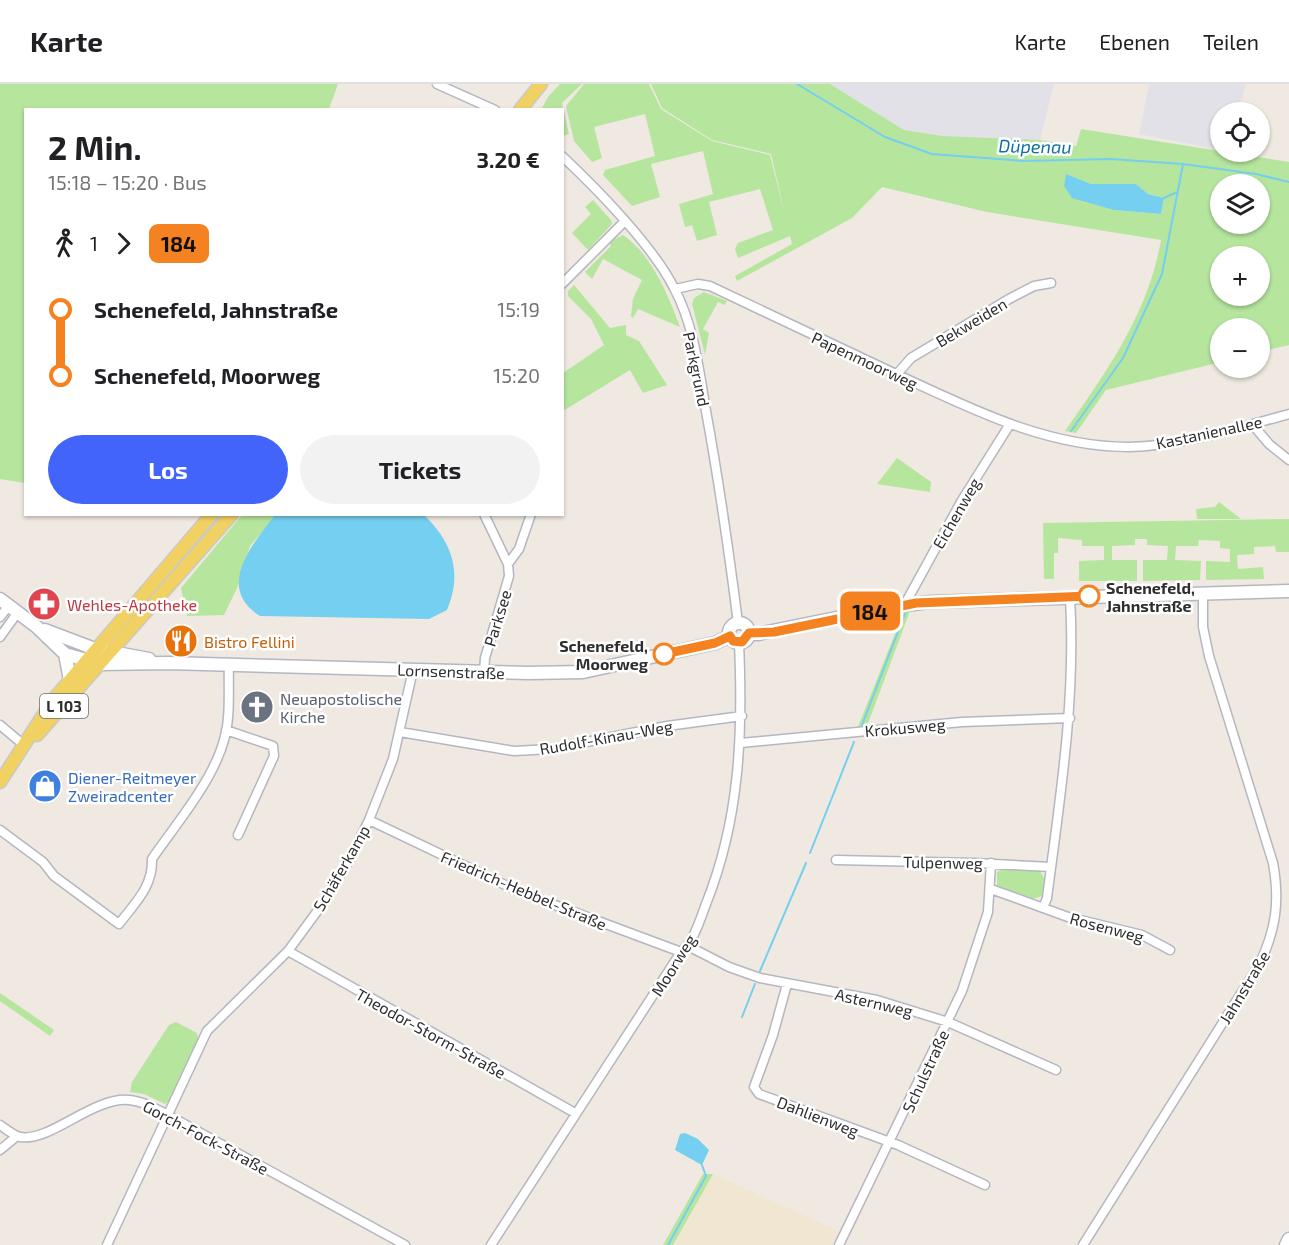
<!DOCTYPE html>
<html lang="de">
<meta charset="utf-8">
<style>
:root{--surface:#fff;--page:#f2f2f2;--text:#202124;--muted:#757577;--line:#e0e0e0;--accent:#4264fb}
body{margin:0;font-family:"Exo 2",sans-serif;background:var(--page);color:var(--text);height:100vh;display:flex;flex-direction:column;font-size:22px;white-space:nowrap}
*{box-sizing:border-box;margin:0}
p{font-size:20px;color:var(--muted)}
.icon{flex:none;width:33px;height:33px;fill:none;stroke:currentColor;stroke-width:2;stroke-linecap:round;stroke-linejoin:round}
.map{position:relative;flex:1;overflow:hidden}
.details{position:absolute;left:24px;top:24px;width:540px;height:408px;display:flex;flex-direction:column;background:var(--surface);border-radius:0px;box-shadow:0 2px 4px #0004}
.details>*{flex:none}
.badge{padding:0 12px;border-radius:9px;font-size:21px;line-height:39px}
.buttons{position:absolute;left:1210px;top:18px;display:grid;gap:12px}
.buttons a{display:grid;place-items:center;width:60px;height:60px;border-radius:50%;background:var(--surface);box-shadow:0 2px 4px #0004;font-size:30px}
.map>.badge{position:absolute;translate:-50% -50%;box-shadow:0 0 0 3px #fff}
.legs{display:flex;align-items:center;gap:9px;height:66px;padding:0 24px;font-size:20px}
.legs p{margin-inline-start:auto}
.headline{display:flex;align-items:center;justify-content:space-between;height:102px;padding:0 24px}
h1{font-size:33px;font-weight:700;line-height:45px}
.cta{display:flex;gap:12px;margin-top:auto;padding:12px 24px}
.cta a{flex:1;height:69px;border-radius:36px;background:var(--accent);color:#fff;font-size:24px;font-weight:700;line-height:69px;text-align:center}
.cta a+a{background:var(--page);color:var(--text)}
ul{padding:0 24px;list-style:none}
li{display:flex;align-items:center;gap:21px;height:66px;font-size:22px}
li i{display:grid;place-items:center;width:9px;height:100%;margin:0 8px;background:currentColor}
li i::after{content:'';width:15px;height:15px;margin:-8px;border:4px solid;border-radius:50%;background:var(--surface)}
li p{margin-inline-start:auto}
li:first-child i{background:linear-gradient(#0000 50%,currentColor 0)}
li:last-child i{background:linear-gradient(currentColor 50%,#0000 0)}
header{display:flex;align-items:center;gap:36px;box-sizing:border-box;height:84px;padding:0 30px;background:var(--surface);border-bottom:2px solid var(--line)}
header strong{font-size:28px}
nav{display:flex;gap:33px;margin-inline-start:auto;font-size:21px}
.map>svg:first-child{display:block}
.industrial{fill:#e3e1e8}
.education{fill:#f0e6d1}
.green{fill:#b6e59e;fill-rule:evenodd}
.water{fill:#75cff0}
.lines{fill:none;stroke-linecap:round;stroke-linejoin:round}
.stream{stroke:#75cff0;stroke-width:2}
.street-casing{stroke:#b4b7c1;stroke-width:11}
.secondary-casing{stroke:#b4b7c1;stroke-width:15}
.primary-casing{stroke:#c9c9c9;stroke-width:15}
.street{stroke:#fff;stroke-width:8}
.secondary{stroke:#fff;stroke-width:12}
.primary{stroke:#f2d163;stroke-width:12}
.line-1-casing{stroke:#fff;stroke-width:14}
.line-1{stroke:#f58220;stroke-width:9}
.stop-1-dot{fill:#fff;stroke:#f58220;stroke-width:3}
.labels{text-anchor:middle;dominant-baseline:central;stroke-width:5;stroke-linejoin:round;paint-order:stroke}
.shield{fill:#fff;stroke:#6d6d6d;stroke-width:1.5}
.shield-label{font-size:15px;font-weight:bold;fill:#2e2e2e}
.street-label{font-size:16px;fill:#2e2e2e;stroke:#fff}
.stop-label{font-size:16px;font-weight:bold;fill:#2e2e2e;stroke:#fff;text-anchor:start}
.health-label{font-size:16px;fill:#be3a42;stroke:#fff;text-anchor:start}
.food-label{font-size:16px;fill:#c56008;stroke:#fff;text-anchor:start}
.worship-label{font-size:16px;fill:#5b616d;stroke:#fff;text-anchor:start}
.shop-label{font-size:16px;fill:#366cbe;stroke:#fff;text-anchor:start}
.water-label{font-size:18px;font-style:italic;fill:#0d6fa3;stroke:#fff}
</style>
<header>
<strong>Karte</strong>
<nav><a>Karte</a><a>Ebenen</a><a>Teilen</a></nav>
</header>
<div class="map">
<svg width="1289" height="1161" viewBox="0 0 1289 1161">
<rect width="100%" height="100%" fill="#efe9e1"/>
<path class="industrial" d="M830,0h224l-14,56 -97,-4 -39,-6z
M1149,0h97l-8,28h-17v38l-82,-16z"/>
<path class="education" d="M713,1090l64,29 62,28 -7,14h-159z"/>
<path class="green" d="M0,0h338l-9,25 -303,1 -1,373 -25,-4z
M560,0h22l-20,19 7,31 -6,2 -1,-26 -20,-2 6,-11z
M584,0h65l12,25 51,32 58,14 16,64 -15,-65 -59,-14 -50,-32 -11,-24h179l74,46 39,6 97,4 36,6 5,-17 208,33v183l-29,7v-24h-39v34l-115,28 -30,43 -11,-2c42,-60 83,-117 96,-191l-174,-28 -105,-25 -30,31 -115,63 -2,-5 57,-32 -2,-8 -52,22 -3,-9 3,-6 35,-13 -13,-41 -51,13 8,33 -20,6 -5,-16 -7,2 -6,-23 34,-10 -10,-43 -52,13 9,33 -28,9 -29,-31 2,-5 50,-14 -10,-42 -51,13 8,31 -10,4 -18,-21 -8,-35zM1066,91l25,9h45l12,10 16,4 -3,16 -47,-4zM1221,100h39v40h-39zM1221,172h39v40h-39z
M593,116l18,20 1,4 -24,26 -16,-17 19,-19 -6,-7z
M623,151c29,20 45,60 57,92l-42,-18 -5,9 -2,-2 2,-17 9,-19 -39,-21 -11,20 -7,-7 25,-25 1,-6z
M574,201l36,43 16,-3v10l13,6 28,44 -24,8 -13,-23 -67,41v-38l41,-28 -13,-26 -23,-23v-5z
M704,208l23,9 -2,4 -7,-3 -15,27 6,4 -4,22 -13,-51 2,-6z
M897,374l34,24 -1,10 -53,-8z
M1219,418l22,17h-44l-1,-10 19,-2z
M242,431h34l-26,31 -12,40 -14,29 -37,1 -6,-28z
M1289,435v33h-13l-1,-6 -21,1v7l-17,1 1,14 25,-2 1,12 -58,1v-19l24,1v-13l-10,-1v-7l-21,-1 -1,6h-22l-1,14 26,1 -1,19 -57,1v-21h24l1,-14 -21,-1v-6h-12v6l-23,1v14h25v21h-58v-20l25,-1v-14h-22v-6l-24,-2v15h-4v26h-10l-1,-56z
M904,527h6l-43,115 -9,1z
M1005,783l35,4 5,9 -2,15c-12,9 -33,-2 -46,-9v-14z
M0,909l54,37 -4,6 -50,-35z
M176,938l21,11 1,7 -29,61 -4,3 -21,-10 -14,-2 2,-10 37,-57z
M703,1090h10l-40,71h-10z"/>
<path class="water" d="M1066,90l25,10h45l12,10 16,4 -3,16 -47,-4 -42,-12 -8,-12z
M276,430l148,1c28,27 39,57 23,95l-18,9 -169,-3c-45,-28 -8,-72 16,-102z
M685,1049l13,6 11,11 -7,15 -27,-15 5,-16z"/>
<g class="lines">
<path class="stream" d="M797,0l88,53 47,17 91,7 88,-2 72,5 73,10 33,8
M1164,114l13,-6
M1071,347l52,-73 39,-84 21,-110
M862,641l44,-114
M810,769l44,-111
M760,887l46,-108
M742,933l13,-33
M668,1161l38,-69 -4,-11"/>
<g class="street-casing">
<path id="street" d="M437,0l58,26
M562,72c35,33 91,90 112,132 20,37 25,82 32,123 13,71 23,141 32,212
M562,200l62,-62
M675,205l23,-5 12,2c62,29 124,59 186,88 74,34 149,73 233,73 54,-1 108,-19 160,-33
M897,290l14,-16 98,-59 25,-13 17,-3
M1252,340l17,20 20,16
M508,480l11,-15 12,-35
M905,520l56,-102 49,-78
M0,533l9,-12
M0,553l18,-25
M484,588l1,-14 24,-82 -1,-12 -24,-50
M0,641l25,21
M226,646l47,16 1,10 -36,79
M400,648l114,19 37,-2 116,-23 75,-10
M741,659l221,-21 108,-4
M369,736l151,72 161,60
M0,746l43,32 11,14 65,48c16,-21 34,-37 33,-65 24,-35 61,-78 72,-119 7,-23 4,-51 5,-75
M836,776l139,3 76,4
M991,805l77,28 74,18 28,15
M1043,824l4,-10c13,-100 29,-199 23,-301
M688,862l41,21 31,11 117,22 71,22 108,48
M288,867l287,162
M787,900l-14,51 -19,52 5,7 139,51 87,40
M0,1041c6,4 13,10 20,12 31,5 72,-40 109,-37 14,1 27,9 39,15l237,130
M0,1066l17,-14
M107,1161l100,-214 81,-80 36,-49 26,-43 19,-39 24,-61 20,-89
M491,1161l190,-293c13,-11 19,-32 25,-48 34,-85 37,-171 33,-261
M839,1161l123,-254 26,-79 3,-49
M1083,1161l176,-280c17,-35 21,-64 14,-102l-64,-207 -6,-29v-33"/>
</g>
<g class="secondary-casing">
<path id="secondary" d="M0,515l37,28 28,27 35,10 68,-1 361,10 54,-1 132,-29 15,-7
M729 549a10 10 0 1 1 20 0a10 10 0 1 1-20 0Z
M45,546l50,19 54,10
M749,550h9l138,-28 34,-4 359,-11
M65,570l5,26
M1286,1161l3,-6"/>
</g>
<g class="primary-casing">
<path id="primary" d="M520,26l21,-26
M37,651l195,-221
M0,698l53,-82 159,-186"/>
</g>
<use href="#street" class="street"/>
<use href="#secondary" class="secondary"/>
<use href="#primary" class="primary"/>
</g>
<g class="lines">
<g class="line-1-casing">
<path id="line-1" d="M664,570l51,-11 15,-7 3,5 9,1 7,-9 25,-1 142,-29 173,-7"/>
</g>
<use href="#line-1" class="line-1"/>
</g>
<defs>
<g id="pharmacy-disc" transform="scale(1.725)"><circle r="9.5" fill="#e0444e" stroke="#fff"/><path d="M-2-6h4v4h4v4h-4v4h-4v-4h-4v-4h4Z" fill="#fff"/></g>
<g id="restaurant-disc" transform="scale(1.725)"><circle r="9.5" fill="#e8710a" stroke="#fff"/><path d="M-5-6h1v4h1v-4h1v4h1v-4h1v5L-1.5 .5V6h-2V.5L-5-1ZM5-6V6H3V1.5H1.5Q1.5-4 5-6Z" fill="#fff"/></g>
<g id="church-disc" transform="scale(1.725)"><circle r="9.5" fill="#6b7280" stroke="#fff"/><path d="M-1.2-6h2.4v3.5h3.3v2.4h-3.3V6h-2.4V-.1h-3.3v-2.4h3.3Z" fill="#fff"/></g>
<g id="shop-disc" transform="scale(1.725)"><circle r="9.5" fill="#3f7fe0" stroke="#fff"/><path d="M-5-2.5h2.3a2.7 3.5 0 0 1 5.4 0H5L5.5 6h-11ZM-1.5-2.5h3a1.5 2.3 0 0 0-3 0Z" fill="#fff"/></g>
</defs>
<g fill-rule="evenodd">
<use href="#pharmacy-disc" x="44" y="520"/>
<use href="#restaurant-disc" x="181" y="557"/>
<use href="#church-disc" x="257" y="623"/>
<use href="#shop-disc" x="45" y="702"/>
</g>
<g class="stop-1-dot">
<circle cx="1089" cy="512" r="10"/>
<circle cx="664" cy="570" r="10"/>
</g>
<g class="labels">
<rect class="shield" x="40" y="610" width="48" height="24" rx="4.5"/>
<g class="shield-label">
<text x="64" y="622">L 103</text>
</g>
<g class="street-label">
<text transform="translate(971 238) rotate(-31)">Bekweiden</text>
<text transform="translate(865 276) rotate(25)">Papenmoorweg</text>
<text transform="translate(697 285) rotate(78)">Parkgrund</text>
<text transform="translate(1209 348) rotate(-12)">Kastanienallee</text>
<text transform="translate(956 429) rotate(-60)">Eichenweg</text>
<text transform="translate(497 534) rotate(-73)">Parksee</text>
<text transform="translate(451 587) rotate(2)">Lornsenstraße</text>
<text transform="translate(905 643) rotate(-5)">Krokusweg</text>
<text transform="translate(606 653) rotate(-10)">Rudolf-Kinau-Weg</text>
<text transform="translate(943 778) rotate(1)">Tulpenweg</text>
<text transform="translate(341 784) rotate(-60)">Schäferkamp</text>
<text transform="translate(524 806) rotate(23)">Friedrich-Hebbel-Straße</text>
<text transform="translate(1107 843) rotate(15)">Rosenweg</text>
<text transform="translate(673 881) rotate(-58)">Moorweg</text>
<text transform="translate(1244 903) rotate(-59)">Jahnstraße</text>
<text transform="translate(874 918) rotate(13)">Asternweg</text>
<text transform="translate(431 949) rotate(29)">Theodor-Storm-Straße</text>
<text transform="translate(925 987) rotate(-65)">Schulstraße</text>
<text transform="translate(818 1032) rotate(21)">Dahlienweg</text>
<text transform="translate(206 1053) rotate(28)">Gorch-Fock-Straße</text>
</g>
<g class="stop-label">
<text x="1106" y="503">Schenefeld,<tspan x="1106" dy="18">Jahnstraße</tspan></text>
<text x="648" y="561" text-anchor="end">Schenefeld,<tspan x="648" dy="18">Moorweg</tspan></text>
</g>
<g class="health-label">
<text x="67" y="520">Wehles-Apotheke</text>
</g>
<g class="food-label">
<text x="204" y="557">Bistro Fellini</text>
</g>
<g class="worship-label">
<text x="280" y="614">Neuapostolische<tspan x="280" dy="18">Kirche</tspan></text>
</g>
<g class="shop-label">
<text x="68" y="693">Diener-Reitmeyer<tspan x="68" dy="18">Zweiradcenter</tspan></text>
</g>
<g class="water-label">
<text transform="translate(1035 62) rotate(1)">Düpenau</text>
</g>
</g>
</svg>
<div class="buttons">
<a><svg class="icon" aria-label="locate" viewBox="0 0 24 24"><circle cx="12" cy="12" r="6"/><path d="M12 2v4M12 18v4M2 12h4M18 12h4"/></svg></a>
<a><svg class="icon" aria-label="layers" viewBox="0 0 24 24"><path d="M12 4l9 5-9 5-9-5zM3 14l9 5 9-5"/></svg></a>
<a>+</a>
<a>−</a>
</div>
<b class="badge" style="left:870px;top:527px;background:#f58220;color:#111">184</b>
<section class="details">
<div class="headline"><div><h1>2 Min.</h1><p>15:18 – 15:20 · Bus</p></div><b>3.20 €</b></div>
<div class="legs"><svg class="icon" aria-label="walk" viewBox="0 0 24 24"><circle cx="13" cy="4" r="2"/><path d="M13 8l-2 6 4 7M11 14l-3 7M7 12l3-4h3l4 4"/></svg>1<svg class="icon" aria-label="forward" viewBox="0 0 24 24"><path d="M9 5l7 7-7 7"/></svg><b class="badge" style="background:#f58220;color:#111">184</b></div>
<ul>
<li><i style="color:#f58220"></i><b>Schenefeld, Jahnstraße</b><p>15:19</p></li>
<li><i style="color:#f58220"></i><b>Schenefeld, Moorweg</b><p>15:20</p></li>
</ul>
<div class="cta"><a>Los</a><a>Tickets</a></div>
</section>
</div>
